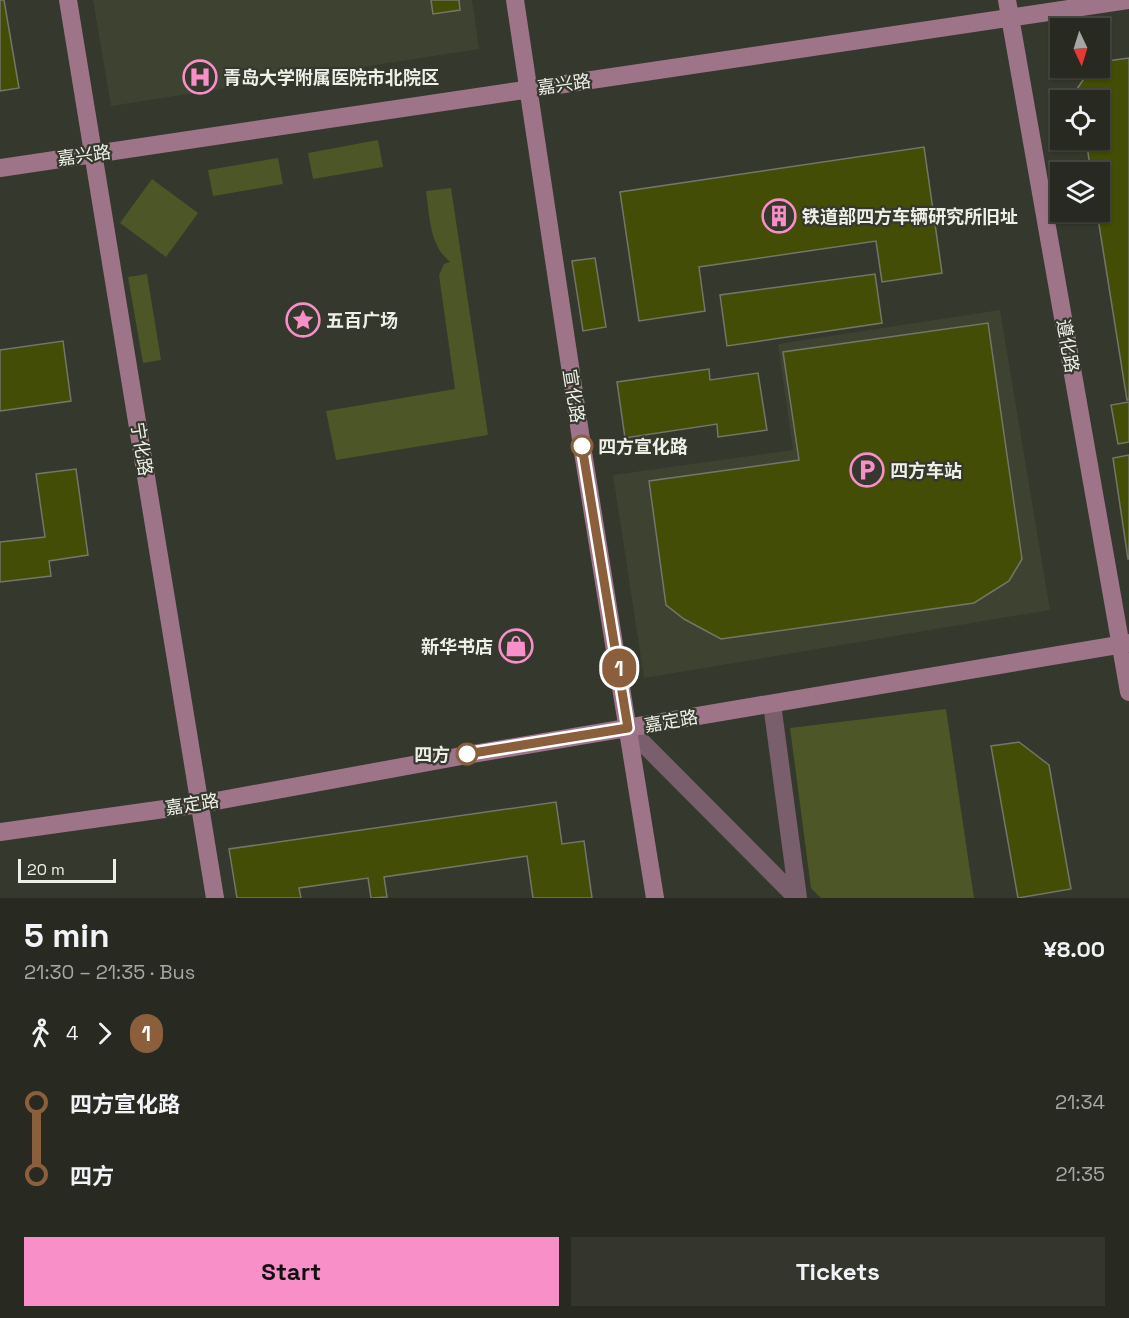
<!DOCTYPE html>
<meta charset="utf-8">
<style>
:root{--surface:#282a21;--page:#34362e;--text:#f1f3f6;--muted:#a5a7a5;--line:#44463f;--accent:#f98fc8}
body{margin:0;font-family:"Space Grotesk","Noto Sans SC",sans-serif;background:var(--page);color:var(--text);height:100vh;display:flex;flex-direction:column;font-size:22px;white-space:nowrap}
*{box-sizing:border-box;margin:0}
p{font-size:20px;color:var(--muted)}
.icon{flex:none;width:33px;height:33px;fill:none;stroke:currentColor;stroke-width:2;stroke-linecap:round;stroke-linejoin:round}
.map{position:relative;height:898px;overflow:hidden}
.drawer{display:flex;flex-direction:column;background:var(--surface);flex:1}
.drawer>*{flex:none}
.badge{padding:0 12px;border-radius:20px;font-size:21px;line-height:39px}
.needle{width:39px;rotate:176deg}
.fabs{position:absolute;left:1050px;top:18px;display:grid;gap:12px}
.fabs a{display:grid;place-items:center;width:60px;height:60px;border-radius:0px;background:var(--surface);box-shadow:0 2px 4px #0004,0 0 0 2px var(--line);font-size:30px}
.scale{position:absolute;left:18px;bottom:15px;width:98px;box-sizing:border-box;padding-left:6px;border:3px solid #eef0e8;border-top:0;font-size:16px;line-height:21px;white-space:nowrap;color:#eef0e8;-webkit-text-stroke:4px #35382c;paint-order:stroke}
.map>.badge{position:absolute;translate:-50% -50%;box-shadow:0 0 0 3px #fff}
.legs{display:flex;align-items:center;gap:9px;height:66px;padding:0 24px;font-size:20px}
.legs p{margin-inline-start:auto}
.headline{display:flex;align-items:center;justify-content:space-between;height:102px;padding:0 24px}
h1{font-size:33px;font-weight:700;line-height:45px}
.action{display:flex;gap:12px;margin-top:auto;padding:12px 24px}
.action a{flex:1;height:69px;border-radius:0px;background:var(--accent);color:#111;font-size:24px;font-weight:700;line-height:69px;text-align:center}
.action a+a{background:var(--page);color:var(--text)}
ul{padding:0 24px;list-style:none}
li{display:flex;align-items:center;gap:21px;height:72px;font-size:22px}
li i{display:grid;place-items:center;width:9px;height:100%;margin:0 8px;background:currentColor}
li i::after{content:'';width:15px;height:15px;margin:-8px;border:4px solid;border-radius:50%;background:var(--surface)}
li p{margin-inline-start:auto}
li:first-child i{background:linear-gradient(#0000 50%,currentColor 0)}
li:last-child i{background:linear-gradient(currentColor 50%,#0000 0)}
.map>svg:first-child{display:block}
.built{fill:#3e4230}
.green{fill:#4c5626}
.building{fill:#434d06;stroke:#737669;stroke-width:1.5}
.lines{fill:none;stroke-linecap:round;stroke-linejoin:round}
.lane{stroke:#795e6c;stroke-width:18}
.street{stroke:#795e6c;stroke-width:18}
.secondary{stroke:#9e7489;stroke-width:18}
.line-1-casing{stroke:#fff;stroke-width:14}
.line-1{stroke:#8b5e3c;stroke-width:9}
.stop-1-dot{fill:#fff;stroke:#8b5e3c;stroke-width:3}
.labels{text-anchor:middle;dominant-baseline:central;stroke-width:4.5;stroke-linejoin:round;paint-order:stroke}
.poi-label{font-size:18px;font-weight:bold;fill:#eef0e8;stroke:#35382c;text-anchor:start}
.street-label{font-size:18px;fill:#eef0e8;stroke:#35382c}
.stop-label{font-size:18px;font-weight:bold;fill:#eef0e8;stroke:#35382c;text-anchor:start}
</style>
<div class="map">
<svg width="1129" height="898" viewBox="0 0 1129 898">
<rect width="100%" height="100%" fill="#35382c"/>
<path class="built" d="M93,0h379l7,49 -368,57z
M1000,310l50,300 -406,68 -31,-203 180,-25 -15,-106z"/>
<path class="green" d="M378,140l5,27 -70,12 -5,-26z
M278,158l5,26 -70,12 -5,-26z
M152,179l46,34 -32,44 -46,-34z
M451,188l37,247 -152,25 -10,-49 129,-22 -16,-114 5,-11 6,-2c-21,-18 -20,-44 -24,-71z
M147,274l14,86 -18,3 -15,-86z
M946,709l28,189h-153l-10,-10 -21,-160z"/>
<path class="building" d="M0,0h4l15,88 -19,3z
M431,0h28l1,10 -27,4z
M1129,58v342h-2l-30,-188h3v-40h-9l-5,-32h14v-40h-21l-2,-11 14,-21h9v-6z
M924,147l18,126 -60,9 -6,-41 -177,26 6,44 -66,10 -19,-129z
M595,258l11,69 -23,4 -11,-70z
M875,274l7,49 -155,23 -7,-51z
M988,323l34,236 -13,22 -35,22 -253,36 -37,-20 -18,-14 -17,-124 150,-21 -16,-108z
M63,341l8,60 -71,10v-61z
M709,369l1,11 48,-7 9,57 -49,7 -1,-13 -92,14 -8,-56z
M1129,402v40l-11,2 -7,-39z
M1129,455v104h-1l-15,-101z
M76,469l12,86 -39,6 2,15 -51,6v-40l45,-5 -9,-63z
M1019,742l30,23 22,124 -53,9 -27,-152z
M556,802l6,42 22,-3 8,57h-59l-6,-42 -143,21 3,20 -16,1 -3,-20 -69,10 2,10h-64l-8,-49z"/>
<g class="lines">
<path class="lane" d="M772,704l26,194"/>
<path class="street" d="M628,728l169,170"/>
<path class="secondary" d="M68,0l147,898
M515,0l67,446 73,452
M1007,0l122,692
M0,168l1129,-168
M0,832l200,-28 267,-49 662,-112"/>
</g>
<g class="lines">
<g class="line-1-casing">
<path id="line-1" d="M467,754l161,-26 -46,-282"/>
</g>
<use href="#line-1" class="line-1"/>
</g>
<defs>
<g id="hospital-ring" transform="scale(1.725)"><circle r="9.5" fill="#35382c" stroke="#f98fc8" stroke-width="1.5"/><path d="M-5-5h3v3.5h4V-5h3V5h-3V1.5h-4V5h-3Z" fill="#f98fc8"/></g>
<g id="building-ring" transform="scale(1.725)"><circle r="9.5" fill="#35382c" stroke="#f98fc8" stroke-width="1.5"/><path d="M-4-6H4V6H1V3H-1V6H-4ZM-2.5-4.3h1.7v1.8h-1.7ZM.8-4.3h1.7v1.8H.8ZM-2.5-1h1.7V.8h-1.7ZM.8-1h1.7V.8H.8Z" fill="#f98fc8"/></g>
<g id="sight-ring" transform="scale(1.725)"><circle r="9.5" fill="#35382c" stroke="#f98fc8" stroke-width="1.5"/><path d="M0-6L1.8-2.2L6-1.7L2.9 1.2L3.7 5.4L0 3.3L-3.7 5.4L-2.9 1.2L-6-1.7L-1.8-2.2Z" fill="#f98fc8"/></g>
<g id="parking-ring" transform="scale(1.725)"><circle r="9.5" fill="#35382c" stroke="#f98fc8" stroke-width="1.5"/><path d="M-3.5-5.5H1a3.5 3.5 0 0 1 0 7H-1V5.5H-3.5ZM-1-3.4V-.6H.8a1.4 1.4 0 0 0 0-2.8Z" fill="#f98fc8"/></g>
<g id="shop-ring" transform="scale(1.725)"><circle r="9.5" fill="#35382c" stroke="#f98fc8" stroke-width="1.5"/><path d="M-5-2.5h2.3a2.7 3.5 0 0 1 5.4 0H5L5.5 6h-11ZM-1.5-2.5h3a1.5 2.3 0 0 0-3 0Z" fill="#f98fc8"/></g>
</defs>
<g fill-rule="evenodd">
<use href="#hospital-ring" x="200" y="77"/>
<use href="#building-ring" x="779" y="216"/>
<use href="#sight-ring" x="303" y="320"/>
<use href="#parking-ring" x="867" y="470"/>
<use href="#shop-ring" x="516" y="646"/>
</g>
<g class="stop-1-dot">
<circle cx="582" cy="446" r="10"/>
<circle cx="467" cy="754" r="10"/>
</g>
<g class="labels">
<g class="poi-label">
<text x="223" y="77">青岛大学附属医院市北院区</text>
<text x="802" y="216">铁道部四方车辆研究所旧址</text>
<text x="326" y="320">五百广场</text>
<text x="890" y="470">四方车站</text>
<text x="493" y="646" text-anchor="end">新华书店</text>
</g>
<g class="street-label">
<text transform="translate(564 84) rotate(-8)">嘉兴路</text>
<text transform="translate(84 155) rotate(-8)">嘉兴路</text>
<text transform="translate(1068 346) rotate(80)">遵化路</text>
<text transform="translate(574 396) rotate(81)">宣化路</text>
<text transform="translate(142 449) rotate(81)">宁化路</text>
<text transform="translate(671 721) rotate(-10)">嘉定路</text>
<text transform="translate(192 804) rotate(-9)">嘉定路</text>
</g>
<g class="stop-label">
<text x="598" y="446">四方宣化路</text>
<text x="450" y="754" text-anchor="end">四方</text>
</g>
</g>
</svg>
<div class="fabs">
<a><svg class="needle" viewBox="-14 -14 28 28"><path d="M0-13l5 13h-10z" fill="#e53935"/><path d="M0 13l5-13h-10z" fill="#a5a7a5"/></svg></a>
<a><svg class="icon" aria-label="locate" viewBox="0 0 24 24"><circle cx="12" cy="12" r="6"/><path d="M12 2v4M12 18v4M2 12h4M18 12h4"/></svg></a>
<a><svg class="icon" aria-label="layers" viewBox="0 0 24 24"><path d="M12 4l9 5-9 5-9-5zM3 14l9 5 9-5"/></svg></a>
</div>
<div class="scale">20 m</div>
<b class="badge" style="left:619px;top:668px;background:#8b5e3c;color:#fff">1</b>
</div>
<section class="drawer">
<div class="headline"><div><h1>5 min</h1><p>21:30 – 21:35 · Bus</p></div><b>¥8.00</b></div>
<div class="legs"><svg class="icon" aria-label="walk" viewBox="0 0 24 24"><circle cx="13" cy="4" r="2"/><path d="M13 8l-2 6 4 7M11 14l-3 7M7 12l3-4h3l4 4"/></svg>4<svg class="icon" aria-label="forward" viewBox="0 0 24 24"><path d="M9 5l7 7-7 7"/></svg><b class="badge" style="background:#8b5e3c;color:#fff">1</b></div>
<ul>
<li><i style="color:#8b5e3c"></i><b>四方宣化路</b><p>21:34</p></li>
<li><i style="color:#8b5e3c"></i><b>四方</b><p>21:35</p></li>
</ul>
<div class="action"><a>Start</a><a>Tickets</a></div>
</section>
